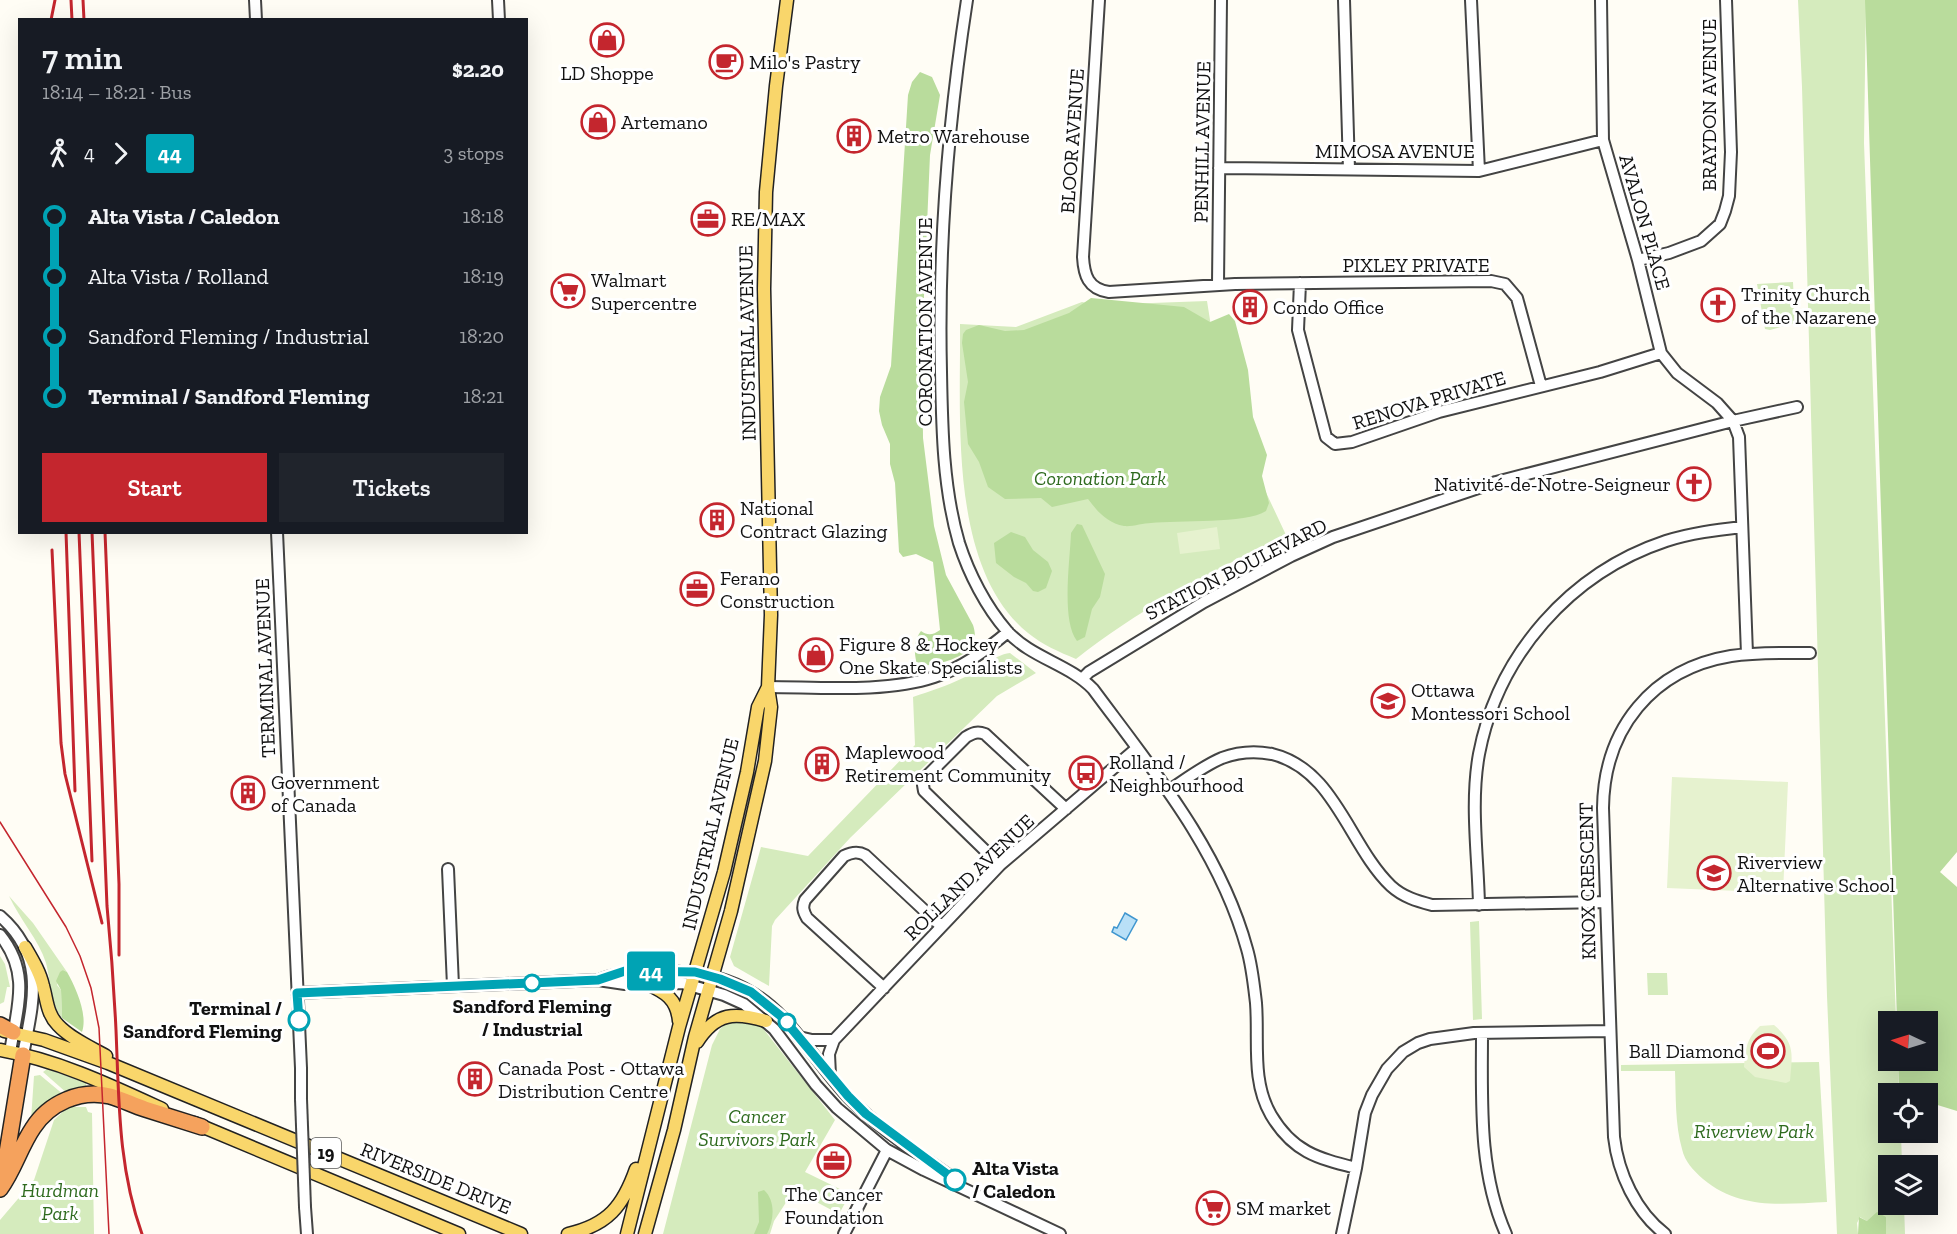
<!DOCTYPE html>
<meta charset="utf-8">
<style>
:root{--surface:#171b24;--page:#20242c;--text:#f1f3f6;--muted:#9ea1a6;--accent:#c4262e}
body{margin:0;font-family:"Zilla Slab",serif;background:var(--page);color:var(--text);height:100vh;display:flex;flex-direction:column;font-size:22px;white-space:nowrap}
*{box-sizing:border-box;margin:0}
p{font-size:20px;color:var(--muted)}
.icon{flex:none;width:33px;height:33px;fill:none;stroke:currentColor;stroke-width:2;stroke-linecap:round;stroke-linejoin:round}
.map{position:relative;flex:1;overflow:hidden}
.side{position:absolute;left:18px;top:18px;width:510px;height:516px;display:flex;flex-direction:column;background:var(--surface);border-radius:0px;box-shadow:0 6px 24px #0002}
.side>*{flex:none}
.badge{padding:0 12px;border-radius:4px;font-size:21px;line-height:39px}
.needle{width:39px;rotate:274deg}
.buttons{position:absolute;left:1878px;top:1011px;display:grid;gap:12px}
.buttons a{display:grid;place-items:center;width:60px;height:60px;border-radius:0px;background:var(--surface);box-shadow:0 6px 24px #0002;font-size:30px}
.map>.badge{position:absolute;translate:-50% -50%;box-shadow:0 0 0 3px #fff}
.legs{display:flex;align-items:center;gap:9px;height:66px;padding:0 24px;font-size:20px}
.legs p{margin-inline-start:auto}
.summary{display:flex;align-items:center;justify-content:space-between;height:102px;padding:0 24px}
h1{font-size:33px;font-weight:600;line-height:45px}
.action{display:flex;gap:12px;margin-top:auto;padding:12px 24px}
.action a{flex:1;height:69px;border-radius:0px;background:var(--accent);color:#fff;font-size:24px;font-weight:600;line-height:69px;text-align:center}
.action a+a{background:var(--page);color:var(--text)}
ul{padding:0 24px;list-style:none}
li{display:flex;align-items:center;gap:21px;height:60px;font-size:22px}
li i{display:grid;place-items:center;width:9px;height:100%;margin:0 8px;background:currentColor}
li i::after{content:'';width:15px;height:15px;margin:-8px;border:4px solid;border-radius:50%;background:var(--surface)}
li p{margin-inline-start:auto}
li:first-child i{background:linear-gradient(#0000 50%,currentColor 0)}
li:last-child i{background:linear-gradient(currentColor 50%,#0000 0)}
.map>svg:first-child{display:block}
.green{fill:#d5ebbd}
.forest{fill:#b9dc9c}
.pitch{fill:#e6f2cf}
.water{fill:#b9e0f7;stroke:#3f96cf;stroke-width:1.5}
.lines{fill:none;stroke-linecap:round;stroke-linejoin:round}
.minor-casing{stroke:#444;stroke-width:14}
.major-casing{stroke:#222;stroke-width:15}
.highway-casing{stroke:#222;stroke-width:18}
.minor{stroke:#fff;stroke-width:10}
.major{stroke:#f9d66b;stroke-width:12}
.highway{stroke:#f5a25d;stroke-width:15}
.tram{stroke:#c4262e;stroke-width:1.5}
.rail{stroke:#c4262e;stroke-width:3}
.minor-bridge-casing{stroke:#444;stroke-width:14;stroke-linecap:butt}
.minor-bridge{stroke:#fff;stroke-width:10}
.line-1-casing{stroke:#fff;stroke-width:14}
.line-1{stroke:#00a3b4;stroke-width:9}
.stop-1-dot{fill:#fff;stroke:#00a3b4;stroke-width:3}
.labels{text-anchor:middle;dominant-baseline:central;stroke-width:6;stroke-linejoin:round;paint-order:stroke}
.shield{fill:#fff;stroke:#585858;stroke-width:1.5}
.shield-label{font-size:18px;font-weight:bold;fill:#111}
.poi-label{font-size:20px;fill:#111;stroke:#fff;text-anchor:start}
.street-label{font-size:20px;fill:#111;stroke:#fff}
.park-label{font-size:20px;font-style:italic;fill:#2f6b1f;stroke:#fff}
.stop-label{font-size:20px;font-weight:bold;fill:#111;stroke:#fff}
</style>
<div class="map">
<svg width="1957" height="1234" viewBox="0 0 1957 1234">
<rect width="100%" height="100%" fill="#fffdf5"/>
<path class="green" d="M1798,0h68l-2,143 32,878 -8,1v38l10,1 1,32 -11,1v38l13,1 1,32 -14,1v38l16,1 1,29h-19v-16l-19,3 -7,-4 -3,6 1,11h-21l-10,-238 -25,-909z
M1793,282l2,41 -25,7 -5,-1 -8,-45z
M1207,301l18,114 38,71 23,49c-73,36 -146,73 -210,124 -17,-7 -33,-14 -48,-26 -80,-65 -67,-216 -68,-309l56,3 66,-25 14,3z
M1010,653l26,20 -39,23 -147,142 -75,82 -3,6 -3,60 -35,-20 -4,-9 31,-110 47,9 107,-111 -2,-48c17,-6 34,-11 50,-19 16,-7 30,-23 47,-25z
M9,896l24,27 34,49 -4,-2 -6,15 4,5 1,28c-12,-16 -11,-36 -16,-55 -7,-23 -26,-43 -37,-67z
M1479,921l3,98 -9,1 -3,-98z
M0,956l5,8 5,23h-3l-3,15 -4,2z
M1647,973h20l1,22h-20z
M730,1020h19l12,6 74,94 -30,52 45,22 -11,20 -45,-24 -20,31 -4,13h-107l49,-189 8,-16z
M1819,1062l8,140c-45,2 -87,8 -124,-23 -10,-9 -18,-17 -21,-30 -7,-25 -6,-52 -7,-78h-54v-6z
M47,1069l39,14v8l-18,3 -25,-22z
M40,1075l24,20 -33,25 3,-44z
M68,1107h18l2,5 4,1 2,121h-94v-14l34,-40 20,-60z"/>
<path class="forest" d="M1865,0h92v852l-17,20 17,15v224l-26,-8 -3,-2v-7l-13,-1 -16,-9 -1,-23 30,-1v-38l-31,-1z
M920,72l12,5 8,18 -10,60 -8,187 1,96 11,88 12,49 27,50c2,6 3,14 0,19 -6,14 -43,24 -56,21 -3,-13 -4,-23 4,-34 7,5 12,4 19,-1l-7,-68 -17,-8 -13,3 -4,-5 -4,-69 -5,-19v-20l-8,-19 -3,-14 1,-14 11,-31 17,-271 4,-13z
M1091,298l93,9 26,15 19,-8 6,7 13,49 5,47 14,38 -5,21 7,27 -3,8c-20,13 -88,9 -115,12 -8,0 -19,4 -27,3 -17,-3 -27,-15 -36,-27l-36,8 -11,-9 -36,1 -17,-12 -9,-25 -11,-18 -4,-42 4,-20 -6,-39 1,-9 3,-4 13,-5 26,6 19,-1 45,-17z
M1077,524l5,1 23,49 -5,23 -8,12 -7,28 -8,4c-16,-21 -7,-80 -6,-108z
M1011,532l14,5 8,13 15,12 4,9 -6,17 -8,4 -5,-1 -7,-8 -12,-6 -18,-14 -2,-20z
M63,970l4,2c9,16 21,43 15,60l-20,-14 -1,-28 -5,-9 4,-9z
M764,1190c12,11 10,30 3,44h-13l5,-12 -1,-30z
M1877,1212l9,5v17h-28l1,-17 8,4z"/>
<path class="pitch" d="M1217,527l3,22 -40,5 -3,-21z
M1672,777l116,5 -5,111 -116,-5z
M1774,1025c22,19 18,29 16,56l-4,2 -31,-6 -11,-10c2,-19 2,-28 16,-41z"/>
<path class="water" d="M1125,913l12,7 -11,20 -14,-8 2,-5 3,1z"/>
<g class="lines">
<g class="minor-casing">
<path id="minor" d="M255,0l1,20
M498,0l1,20
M967,0c-19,123 -29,247 -26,372 1,57 2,116 18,171 10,31 27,64 48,88 24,27 62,33 86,58 60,81 127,161 154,260 5,17 7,37 9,54 3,37 -5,78 15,112 22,37 46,43 85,53
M1099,0l-16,257c1,18 5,32 26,35l126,-8 256,-3 14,3 12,14 24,88
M1344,0l5,169
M1471,0l8,171
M1601,0l2,140 35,120 23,93 16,20 40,30 16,18 6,16 8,217
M1219,168l260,3 124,-31
M1638,260l31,-7 32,-12 19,-17 5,-13 4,-15 2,-44 -5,-152
M1300,283l-2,47 28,107 9,7 17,-2 87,-30 161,-40 61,-19
M1218,284l3,-284
M277,532l24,536v31
M1083,678l6,-6 115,-70 87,-46 42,-19 163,-55 237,-61 64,-14
M768,687c50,0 118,6 166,-10 28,-9 51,-26 74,-45
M1168,791c17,-11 35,-25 54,-33 16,-6 34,-7 50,-4 63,15 77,92 119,132 12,11 26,15 41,19l173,-3
M1000,865l-76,-74 -1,-6 2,-7 41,-41c7,-4 11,-6 19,-3l81,75
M448,869l5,117
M1479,905c-1,-49 -9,-102 0,-151 19,-99 91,-181 187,-213 25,-8 50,-11 76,-14
M0,916c47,41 33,86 23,139
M0,935c31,38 17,73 10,117
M601,979c23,-8 35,-8 58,-8 49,0 89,10 124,47 24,25 43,56 67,81 30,30 66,53 101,78
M884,988l-77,-70c-4,-7 -5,-11 -2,-18l39,-44c8,-4 14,-5 21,-1l76,71
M297,993l301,-13 27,4 57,-1 42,12 20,9 30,25 42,56 21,23 50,42 37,20 136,64
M1482,1033c0,67 -4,138 24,201
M799,1037l13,3h22
M830,1075l-1,-21 5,-14 166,-175 137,-117
M305,1207l2,27
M844,1234l43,-84
M1342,1234l14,-66 9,-55 7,-18 15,-26 16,-17 15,-9 12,-4 44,-6 135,-2
M1665,1234c-29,-22 -47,-61 -51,-97l-11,-329c1,-79 49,-139 128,-152 26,-4 53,-3 79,-3"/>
</g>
<g class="major-casing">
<path id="major" d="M25,947c7,12 15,25 18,39 4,14 4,28 15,39 12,13 32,22 48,31
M647,984c18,8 30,15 32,37
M4,1031l40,9 64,23 413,171
M697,1042c19,-30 38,-30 69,-21
M0,1050c57,10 110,35 162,59
M194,1123l265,111
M568,1234c40,-9 55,-28 68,-65
M627,1234l52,-207 45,-155 23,-100 11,-65 10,-20
M645,1234l29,-104 21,-93 36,-126 34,-150 6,-54 -3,-20 3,-72 -7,-326 2,-97 10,-106 11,-86"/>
</g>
<g class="highway-casing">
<path id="highway" d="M0,1025l13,7
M0,1180l6,-21 17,-104
M0,1189c14,-19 20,-42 33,-61 16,-25 47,-39 77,-32 11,3 23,9 35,13 19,6 38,12 57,18"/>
</g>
<use href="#minor" class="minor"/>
<use href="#major" class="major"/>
<use href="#highway" class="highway"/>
<path class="tram" d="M0,822l66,105 14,29 11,32 8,40 10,206"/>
<path class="rail" d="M71,0l1,20
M83,0l1,20
M51,20l4,-20
M66,532l9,259
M79,532l13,329
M92,532l15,374c4,41 7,82 9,124 3,70 2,137 26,204
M105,532l14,352v71
M52,550l9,193 4,31 37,149"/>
<g class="minor-bridge-casing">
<path id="minor-bridge" d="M301,1099l4,108"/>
</g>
<use href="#minor-bridge" class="minor-bridge"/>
</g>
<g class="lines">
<g class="line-1-casing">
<path id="line-1" d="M299,1020l-2,-27 301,-13 27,-9 70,1 25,7 31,13 31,25 66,79 18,18 89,66"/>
</g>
<use href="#line-1" class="line-1"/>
</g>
<defs>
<g id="shop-ring" transform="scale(1.725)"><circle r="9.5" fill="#fff" stroke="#c4262e" stroke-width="1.5"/><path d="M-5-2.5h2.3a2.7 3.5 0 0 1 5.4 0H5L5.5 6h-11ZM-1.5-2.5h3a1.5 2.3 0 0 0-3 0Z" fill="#c4262e"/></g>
<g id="cafe-ring" transform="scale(1.725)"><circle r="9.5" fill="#fff" stroke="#c4262e" stroke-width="1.5"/><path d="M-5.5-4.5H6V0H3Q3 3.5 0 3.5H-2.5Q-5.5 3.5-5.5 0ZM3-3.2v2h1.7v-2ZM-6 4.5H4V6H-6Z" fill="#c4262e"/></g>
<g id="building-ring" transform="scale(1.725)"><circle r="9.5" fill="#fff" stroke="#c4262e" stroke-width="1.5"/><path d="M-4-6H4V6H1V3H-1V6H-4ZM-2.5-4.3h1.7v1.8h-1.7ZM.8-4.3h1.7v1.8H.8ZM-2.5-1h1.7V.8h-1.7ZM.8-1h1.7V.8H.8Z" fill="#c4262e"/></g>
<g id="office-ring" transform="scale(1.725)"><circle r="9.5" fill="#fff" stroke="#c4262e" stroke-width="1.5"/><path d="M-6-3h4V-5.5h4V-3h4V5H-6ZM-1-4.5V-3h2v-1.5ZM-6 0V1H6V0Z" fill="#c4262e"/></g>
<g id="supermarket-ring" transform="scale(1.725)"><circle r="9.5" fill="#fff" stroke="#c4262e" stroke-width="1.5"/><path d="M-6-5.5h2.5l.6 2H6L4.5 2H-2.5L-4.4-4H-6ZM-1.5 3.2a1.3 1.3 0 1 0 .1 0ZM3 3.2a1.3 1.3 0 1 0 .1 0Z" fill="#c4262e"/></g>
<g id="church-ring" transform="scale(1.725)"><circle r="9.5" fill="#fff" stroke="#c4262e" stroke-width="1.5"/><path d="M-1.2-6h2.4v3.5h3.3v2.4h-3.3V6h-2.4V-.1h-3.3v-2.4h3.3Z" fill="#c4262e"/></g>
<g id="school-ring" transform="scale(1.725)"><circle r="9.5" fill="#fff" stroke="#c4262e" stroke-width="1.5"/><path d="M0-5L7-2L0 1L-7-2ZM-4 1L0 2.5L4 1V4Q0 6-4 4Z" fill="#c4262e"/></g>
<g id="bus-ring" transform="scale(1.725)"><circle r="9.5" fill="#fff" stroke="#c4262e" stroke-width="1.5"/><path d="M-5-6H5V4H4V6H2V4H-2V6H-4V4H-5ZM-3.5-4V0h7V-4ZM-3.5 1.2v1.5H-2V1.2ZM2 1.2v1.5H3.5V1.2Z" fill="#c4262e"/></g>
<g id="stadium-ring" transform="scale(1.725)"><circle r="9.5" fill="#fff" stroke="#c4262e" stroke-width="1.5"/><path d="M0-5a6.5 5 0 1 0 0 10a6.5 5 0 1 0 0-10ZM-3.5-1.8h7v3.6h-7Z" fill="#c4262e"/></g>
</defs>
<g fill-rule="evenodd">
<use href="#shop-ring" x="607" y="40"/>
<use href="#cafe-ring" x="726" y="62"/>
<use href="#shop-ring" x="598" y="122"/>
<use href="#building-ring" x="854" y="136"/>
<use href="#office-ring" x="708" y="219"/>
<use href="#supermarket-ring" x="568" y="291"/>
<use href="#church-ring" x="1718" y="305"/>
<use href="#building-ring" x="1250" y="307"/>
<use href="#church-ring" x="1694" y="484"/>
<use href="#building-ring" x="717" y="520"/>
<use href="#office-ring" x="697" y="589"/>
<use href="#shop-ring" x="816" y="655"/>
<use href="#school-ring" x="1388" y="701"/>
<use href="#building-ring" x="822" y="764"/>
<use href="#bus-ring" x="1086" y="773"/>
<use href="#building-ring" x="248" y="793"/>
<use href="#school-ring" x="1714" y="873"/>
<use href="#stadium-ring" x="1768" y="1051"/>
<use href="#building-ring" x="475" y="1079"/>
<use href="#office-ring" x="834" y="1161"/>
<use href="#supermarket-ring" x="1213" y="1208"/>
</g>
<g class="stop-1-dot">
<circle cx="532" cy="983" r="8"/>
<circle cx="299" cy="1020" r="10"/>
<circle cx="787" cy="1022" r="8"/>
<circle cx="955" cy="1180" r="10"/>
</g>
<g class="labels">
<rect class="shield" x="311" y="1138" width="30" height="30" rx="4.5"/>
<g class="shield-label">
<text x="326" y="1153">19</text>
</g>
<g class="poi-label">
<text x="749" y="62">Milo's Pastry</text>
<text x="607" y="73" text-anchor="middle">LD Shoppe</text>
<text x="621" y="122">Artemano</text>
<text x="877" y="136">Metro Warehouse</text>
<text x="731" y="219">RE/MAX</text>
<text x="591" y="280">Walmart<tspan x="591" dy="23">Supercentre</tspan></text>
<text x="1741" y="294">Trinity Church<tspan x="1741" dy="23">of the Nazarene</tspan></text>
<text x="1273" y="307">Condo Office</text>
<text x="1671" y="484" text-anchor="end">Nativité-de-Notre-Seigneur</text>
<text x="740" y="508">National<tspan x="740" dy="23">Contract Glazing</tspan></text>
<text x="720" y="578">Ferano<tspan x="720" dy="23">Construction</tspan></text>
<text x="839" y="644">Figure 8 &amp; Hockey<tspan x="839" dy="23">One Skate Specialists</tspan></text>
<text x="1411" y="690">Ottawa<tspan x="1411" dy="23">Montessori School</tspan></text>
<text x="845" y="752">Maplewood<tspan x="845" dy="23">Retirement Community</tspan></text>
<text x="1109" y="762">Rolland /<tspan x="1109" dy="23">Neighbourhood</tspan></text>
<text x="271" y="782">Government<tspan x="271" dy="23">of Canada</tspan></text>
<text x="1737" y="862">Riverview<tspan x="1737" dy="23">Alternative School</tspan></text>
<text x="1745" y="1051" text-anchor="end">Ball Diamond</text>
<text x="498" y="1068">Canada Post - Ottawa<tspan x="498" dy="23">Distribution Centre</tspan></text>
<text x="834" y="1194" text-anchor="middle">The Cancer<tspan x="834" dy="23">Foundation</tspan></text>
<text x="1236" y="1208">SM market</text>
</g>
<g class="street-label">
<text transform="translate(1709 105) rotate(-90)">BRAYDON AVENUE</text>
<text transform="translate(1072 141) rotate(-86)">BLOOR AVENUE</text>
<text transform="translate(1202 142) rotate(-89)">PENHILL AVENUE</text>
<text x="1395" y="151">MIMOSA AVENUE</text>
<text transform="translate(1645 222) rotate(74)">AVALON PLACE</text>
<text x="1416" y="265">PIXLEY PRIVATE</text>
<text transform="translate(925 322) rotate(-90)">CORONATION AVENUE</text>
<text transform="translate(747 343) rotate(-91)">INDUSTRIAL AVENUE</text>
<text transform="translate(1429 400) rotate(-17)">RENOVA PRIVATE</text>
<text transform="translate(1236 569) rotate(-27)">STATION BOULEVARD</text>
<text transform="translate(265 668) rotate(-92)">TERMINAL AVENUE</text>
<text transform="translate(710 834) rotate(-77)">INDUSTRIAL AVENUE</text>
<text transform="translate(969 877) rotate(-44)">ROLLAND AVENUE</text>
<text transform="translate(1587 881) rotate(-91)">KNOX CRESCENT</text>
<text transform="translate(436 1178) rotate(22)">RIVERSIDE DRIVE</text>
</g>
<g class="park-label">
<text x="1100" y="478">Coronation Park</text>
<text x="757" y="1116">Cancer<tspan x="757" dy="23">Survivors Park</tspan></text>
<text x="1754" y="1131">Riverview Park</text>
<text x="60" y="1190">Hurdman<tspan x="60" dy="23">Park</tspan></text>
</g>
<g class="stop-label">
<text x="532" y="1006">Sandford Fleming<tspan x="532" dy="23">/ Industrial</tspan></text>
<text x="282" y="1008" text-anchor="end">Terminal /<tspan x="282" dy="23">Sandford Fleming</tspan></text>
<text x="972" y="1168" text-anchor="start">Alta Vista<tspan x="972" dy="23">/ Caledon</tspan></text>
</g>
</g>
</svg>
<div class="buttons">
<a><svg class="needle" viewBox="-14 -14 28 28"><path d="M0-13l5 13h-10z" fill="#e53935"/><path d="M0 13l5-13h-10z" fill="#9ea1a6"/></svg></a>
<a><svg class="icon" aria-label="locate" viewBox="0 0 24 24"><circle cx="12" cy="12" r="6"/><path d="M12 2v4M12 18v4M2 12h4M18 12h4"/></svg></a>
<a><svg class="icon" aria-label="layers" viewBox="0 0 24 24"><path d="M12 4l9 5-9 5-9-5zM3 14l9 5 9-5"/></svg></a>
</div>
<b class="badge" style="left:651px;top:971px;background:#00a3b4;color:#fff">44</b>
<section class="side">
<div class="summary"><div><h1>7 min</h1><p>18:14 – 18:21 · Bus</p></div><b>$2.20</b></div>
<div class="legs"><svg class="icon" aria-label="walk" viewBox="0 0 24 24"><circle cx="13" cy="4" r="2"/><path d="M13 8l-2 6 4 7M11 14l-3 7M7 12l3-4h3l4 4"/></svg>4<svg class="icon" aria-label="forward" viewBox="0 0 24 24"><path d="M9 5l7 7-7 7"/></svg><b class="badge" style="background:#00a3b4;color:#fff">44</b><p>3 stops</p></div>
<ul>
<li><i style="color:#00a3b4"></i><b>Alta Vista / Caledon</b><p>18:18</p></li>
<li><i style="color:#00a3b4"></i><span>Alta Vista / Rolland</span><p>18:19</p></li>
<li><i style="color:#00a3b4"></i><span>Sandford Fleming / Industrial</span><p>18:20</p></li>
<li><i style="color:#00a3b4"></i><b>Terminal / Sandford Fleming</b><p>18:21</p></li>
</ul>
<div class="action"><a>Start</a><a>Tickets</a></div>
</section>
</div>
